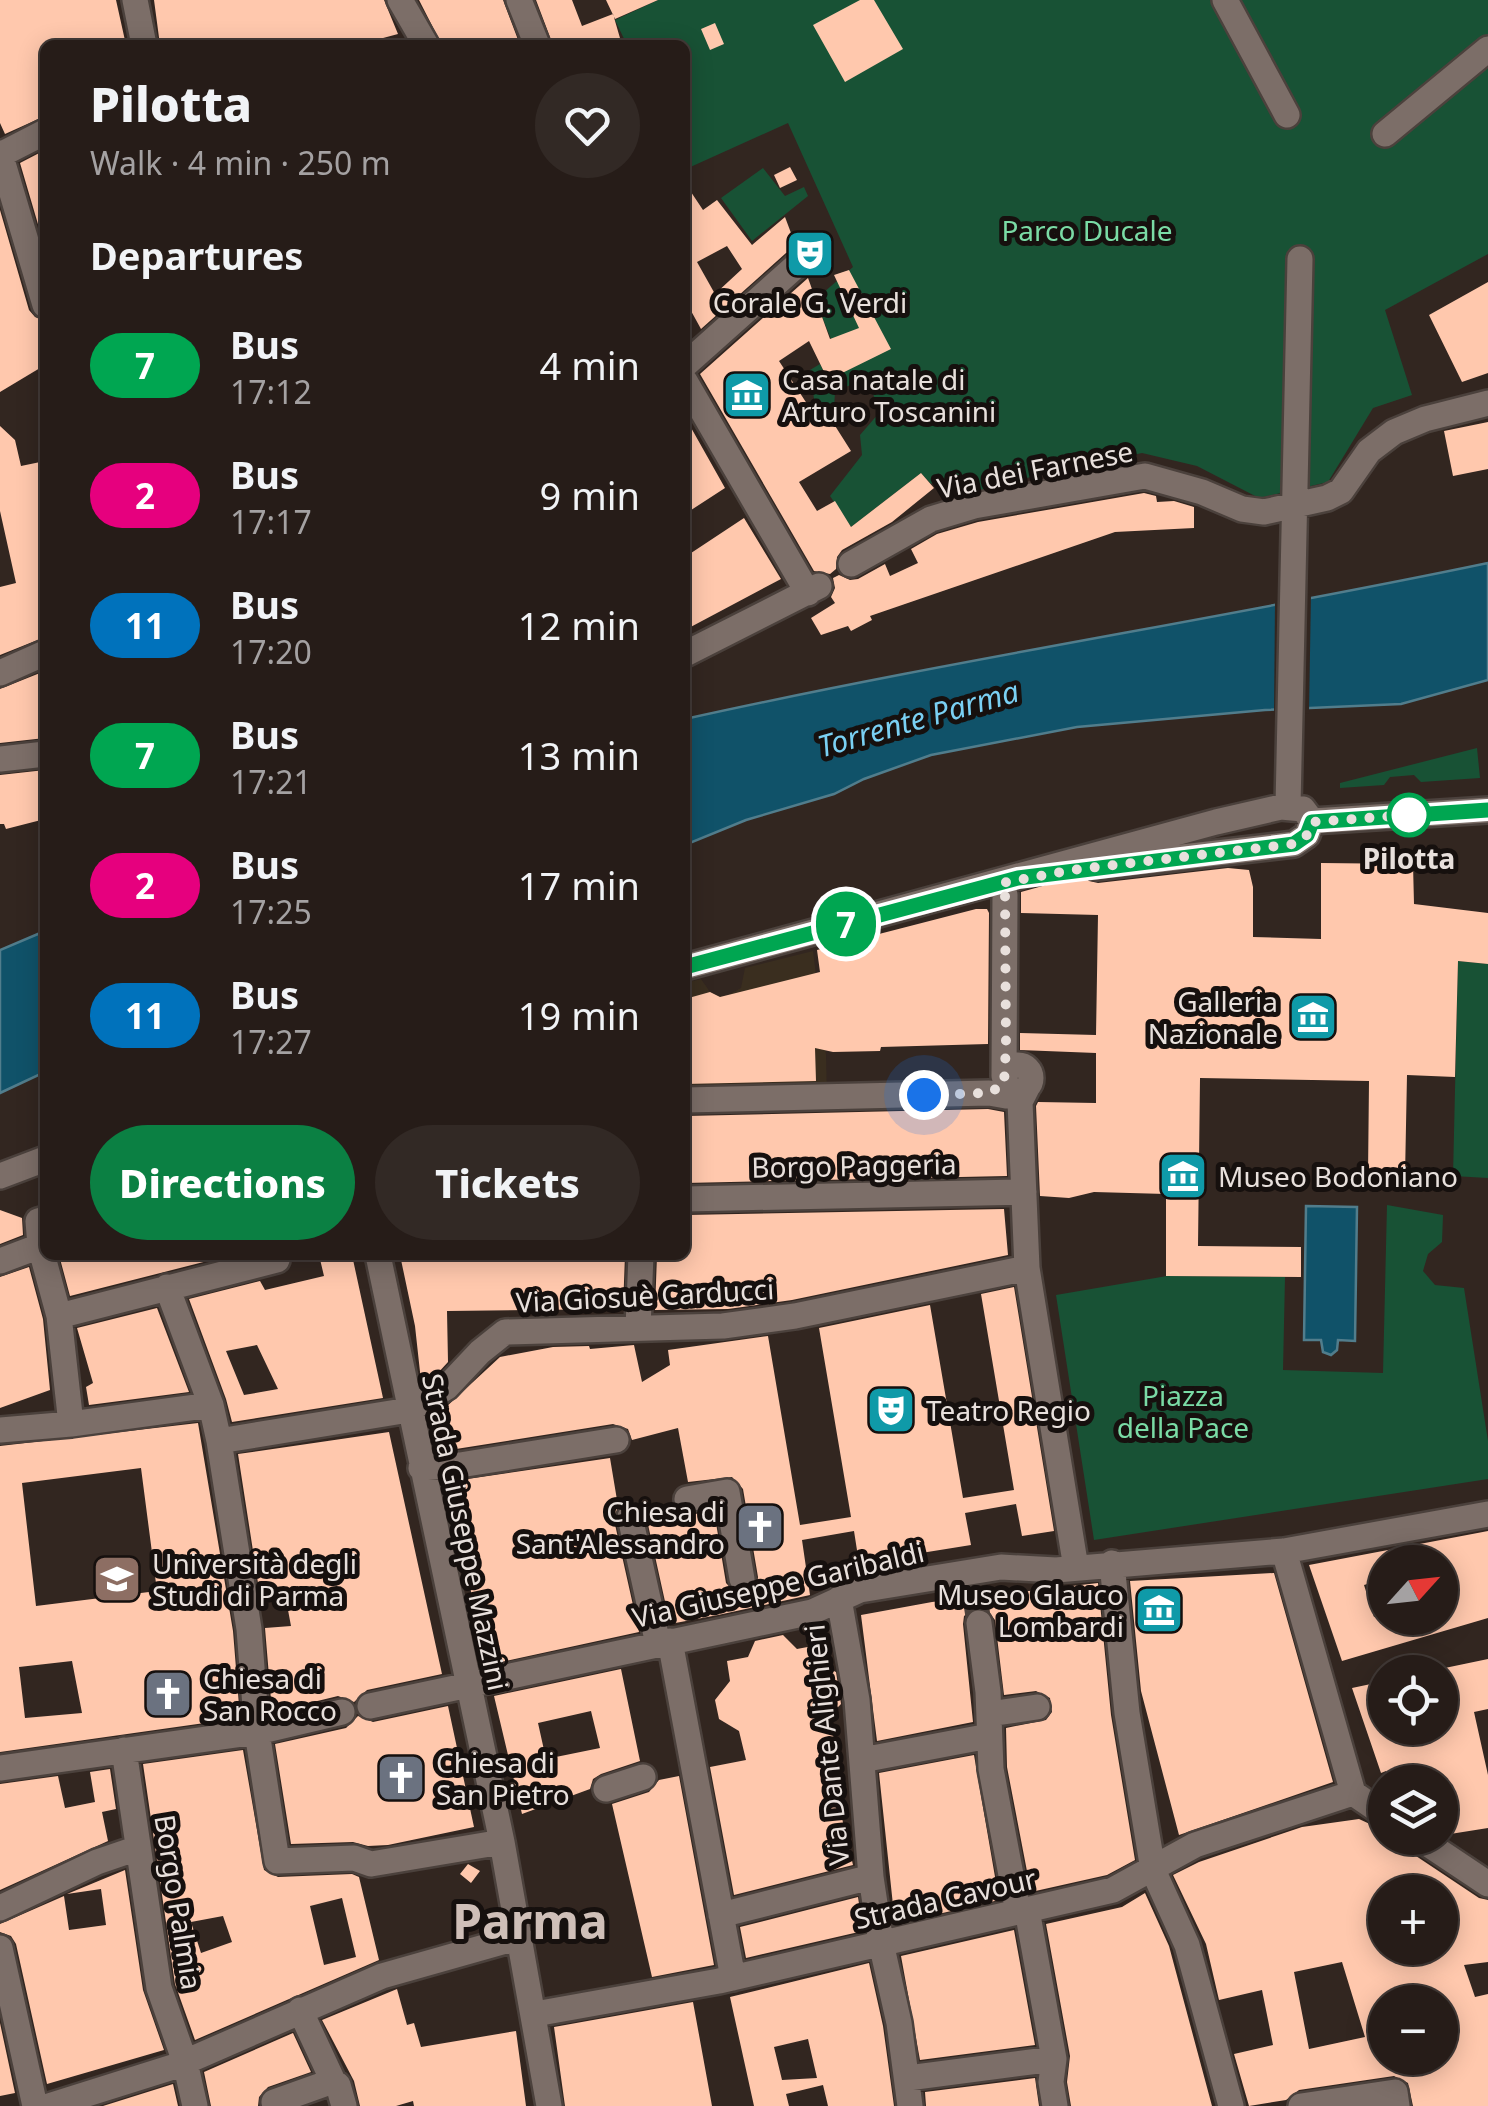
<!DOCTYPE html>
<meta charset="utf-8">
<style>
:root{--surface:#261c18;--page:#322925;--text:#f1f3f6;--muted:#a4a1a2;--line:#423a37;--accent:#0b8043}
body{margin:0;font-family:"Noto Sans",sans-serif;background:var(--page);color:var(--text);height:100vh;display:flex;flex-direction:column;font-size:38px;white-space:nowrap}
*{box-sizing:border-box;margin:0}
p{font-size:32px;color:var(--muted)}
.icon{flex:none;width:55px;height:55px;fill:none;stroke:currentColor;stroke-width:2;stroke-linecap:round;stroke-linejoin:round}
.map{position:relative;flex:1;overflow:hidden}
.details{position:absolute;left:40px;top:40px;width:650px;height:1220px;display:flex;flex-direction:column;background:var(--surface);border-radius:15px;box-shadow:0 5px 25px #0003,0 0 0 2px var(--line)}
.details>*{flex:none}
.badge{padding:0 20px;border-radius:32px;font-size:35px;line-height:65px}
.needle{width:65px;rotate:63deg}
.fabs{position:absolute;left:1368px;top:1545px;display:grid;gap:20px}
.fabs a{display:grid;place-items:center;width:90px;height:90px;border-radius:50%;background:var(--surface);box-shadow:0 5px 25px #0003,0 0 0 2px var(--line);font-size:50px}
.you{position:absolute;width:50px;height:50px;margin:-25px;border:8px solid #fff;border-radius:50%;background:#1a73e8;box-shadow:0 0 0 15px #1a73e833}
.map>.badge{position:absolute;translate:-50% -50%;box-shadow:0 0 0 5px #fff}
h2{padding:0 50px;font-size:38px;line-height:90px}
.round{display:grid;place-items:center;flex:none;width:105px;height:105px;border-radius:52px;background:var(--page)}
.headline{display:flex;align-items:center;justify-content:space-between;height:170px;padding:0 50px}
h1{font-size:48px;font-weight:800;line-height:75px}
.action{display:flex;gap:20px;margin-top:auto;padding:20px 50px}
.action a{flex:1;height:115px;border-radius:60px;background:var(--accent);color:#fff;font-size:40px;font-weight:800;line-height:115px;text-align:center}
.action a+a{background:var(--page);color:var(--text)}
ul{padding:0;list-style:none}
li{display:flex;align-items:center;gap:30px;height:130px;padding:0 50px}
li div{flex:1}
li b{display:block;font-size:38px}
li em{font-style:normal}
li .badge{min-width:110px;font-weight:700;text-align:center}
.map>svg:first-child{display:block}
.commercial{fill:#3a2e1f}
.green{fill:#185235}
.water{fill:#105269;stroke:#517d8c;stroke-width:2.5}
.pier{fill:#322620}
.building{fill:#ffc8ad;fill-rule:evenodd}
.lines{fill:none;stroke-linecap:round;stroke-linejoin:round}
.minor-tunnel{stroke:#4d423c;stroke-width:25;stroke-dasharray:25 12;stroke-linecap:butt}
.minor-casing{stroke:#4b413c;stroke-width:30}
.minor{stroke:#7c6e68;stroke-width:25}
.line-casing{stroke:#fff;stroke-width:22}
.line{stroke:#00a651;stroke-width:15}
.walk{stroke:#e8e0dc;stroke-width:10;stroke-dasharray:0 18}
.stop-dot{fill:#fff;stroke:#00a651;stroke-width:5}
.labels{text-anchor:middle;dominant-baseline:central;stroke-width:10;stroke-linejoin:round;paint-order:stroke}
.park-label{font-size:28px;fill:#7adba5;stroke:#16100e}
.poi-label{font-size:28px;fill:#e8e0dc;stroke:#16100e;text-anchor:start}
.street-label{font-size:28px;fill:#e8e0dc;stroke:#16100e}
.stop-label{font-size:28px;font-weight:bold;fill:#e8e0dc;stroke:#16100e}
.water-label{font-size:30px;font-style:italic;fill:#7ad0f3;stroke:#16100e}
.town-label{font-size:48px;font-weight:bold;fill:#cfbfb8;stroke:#16100e}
</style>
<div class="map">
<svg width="1488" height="2106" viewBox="0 0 1488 2106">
<rect width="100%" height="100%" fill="#322620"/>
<path class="commercial" d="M813,951l13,104 1,42 -142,3v-117l16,-4 9,13 10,5 8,-2 13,-7 4,-20z"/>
<path class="green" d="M658,0h830v254l-103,56 27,85 -39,13 -45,74 -69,16 -62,-32 -55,-13 -152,33 -39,18 -18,-22 -2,2 -10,-11 -70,54 -21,-31 32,-41 -2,-20 19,-22 -11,-36 -33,15 -1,16 -19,-2 -5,-36 10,-6 8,16 3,-41 -14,-35 8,-6 -2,-5 30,-26 -65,-144 -102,46 -1,-124h-58l-12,-25z
M763,168l22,28 19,-9 4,9 -56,45 -31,-43z
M1477,748l3,30 -59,4 -7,-7 -24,2 -6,8 -44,3v-5z
M1458,961l30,3v214l-35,-2z
M1387,1205l56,10 -1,27 -14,12 -5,17 12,14 29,3 24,153v38l-394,61 -38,-245 111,-19 118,1 -2,93 100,3z"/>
<path class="water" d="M1488,563v117l-87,24 -136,6 -188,17 -146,28 -67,24 -30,15 -88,26 -61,25v-126c266,-59 536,-100 803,-156z
M45,931v141l-45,21v-143z
M1306,1206l51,1 -2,134 -17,-1 -1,10 -6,5 -8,-3 -2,-12h-17z"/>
<path class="pier" d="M1311,594l-2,119 -35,2 1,-114z"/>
<path class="building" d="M0,0h116l10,45h-81v71l-40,18 -5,-11z
M154,0h230l14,34 -41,11h-197z
M419,0h84l17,45h-78z
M536,0h36l10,26 31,-12 9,31h-69z
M606,0h52l-43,19z
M860,0h14l29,49 -58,33 -32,-57z
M715,23l9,21 -14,6 -9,-21z
M45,150v98l-25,-85z
M790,167l7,13 -17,8 -6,-13z
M685,183l18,27 14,-10 35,45 33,-28 12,32 -11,4 -85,76 -16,-29zM727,246l15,23 -27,25 -18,-32z
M0,210l29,100 6,7 10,4v44l-45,27z
M849,270l42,79 -63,31 -19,-39 -30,20 36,55 10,-6 26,41 -52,31 18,29 18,-10 16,26 70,-54 13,15 -42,34 -50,28 -5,7 -1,12 -6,5 -16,-3 -114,-197 108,-96 22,61 29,-11 -25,-53z
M1488,282v91l-26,9 -33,-67z
M685,417l40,71 -40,26z
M1488,422v47l-35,7 -9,-45z
M0,426l15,14 6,26 24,-5v63l-5,1 5,20v92l-45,18v-68l16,-4 -16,-72z
M1144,493l12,3 1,6 17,-1 20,6v21l-79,4 -245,84 2,4 -21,11 -3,-5 -27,9 -10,-17 24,-15 -4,-6 4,-9 -2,-10 6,-3 11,5 8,-1 27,-15 5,12 28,-13 -7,-14 26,-15 41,-12z
M744,518l37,61 -96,51v-73z
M45,671v67l-45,5v-54z
M45,770v49l-39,10 -2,-5h-4v-49z
M1321,863l92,1 1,40 74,9v51l-30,-3 -3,116 -48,-2 -2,101 -37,-1 1,-94 -169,-3 -2,168 103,1v30l-135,-1v-82l-72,-2 -25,6 -29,-2 -4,-90 2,-4 58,1v-50l-76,-3v-17l76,2 2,-120 -77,-2v-21l61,-17 7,6 9,2 130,-15 21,2 4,17v50l68,2z
M976,909h11l2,4 -1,131 -107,3 -1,4 -47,1 -18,-4 1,33 -131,3v-85l25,-7 10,5 100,-25 -3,-22z
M988,1109l16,3 3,64 -322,7v-67z
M1004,1209l4,46 -216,45 -64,9 -73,1 2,-55h28v-40z
M0,1210l22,8 1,17 -23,9z
M59,1255h172l-161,41z
M319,1255h33l31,143 -151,24 -6,-23 -37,-100 71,-18 5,9 59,-14zM257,1345l21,44 -34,6 -18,-44z
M400,1255h225l-2,54 -176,2 1,51 -11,12 -16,7 -6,-55z
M29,1267l14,52 7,71 -50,18v-131z
M1014,1287l40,244 -32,5 -6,-32 -51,9 6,32 -112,18 -5,-32 -52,9 8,55 -92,20 -48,9 -23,-104 29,-10 13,5 25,-4 12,72 10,11 10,1 11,-10 1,-8 -15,-88 -11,-12 -44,5 -10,-54 -46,12 -4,-11 -15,-5 -157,25 -11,-41 55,-51 53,-10 36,-1 1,3 44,-4 8,37 28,-17 -2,-15 100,-14 32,189 51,-8 -32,-189 111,-23 33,193 51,-8 -33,-196z
M157,1308l32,84 -100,13 -3,-18 7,-4 -16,-55z
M198,1423l35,208 7,87 -240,34v-306zM141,1468l16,123 -121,15 -14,-123zM72,1661l10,52 -57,5 -6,-51z
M389,1432l53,242 -75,16 -13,12 -16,-6 -66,16 -7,-84 26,-2 -6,-32 -25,2 -22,-142z
M610,1458l8,48 -4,14 25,112 -152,33 -40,-183z
M1488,1531v87l-146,43 -33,-96zM1385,1562h55v56h-55v-6l-11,5 -10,-32 21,-6z
M1274,1573l59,209 -154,53 -38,-144 -11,-110z
M1098,1583l13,132 24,145 -28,15 -76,17 -24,-125 -1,-39 40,-8 6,-8 -2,-14 -14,-7 -32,4 -9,-75 -9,-12 -10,-1 -12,9 -1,8 10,98 -96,19 -16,-126 71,-13z
M783,1635l14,14 21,-4 3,20 15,7 5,32 -11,11 14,81 -7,1 16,68 -119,30 -24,-128 36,-7 -7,-29 -20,-12 -4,-19 15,-19 -3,-20 21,-4 7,-16z
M1488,1659v50l-14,3 14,63v53l-44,7 -4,-3v-50h-51l-3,-11 -5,2 -29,-85 33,-7v47h55v-59z
M621,1669l19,92 -39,13 -8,5 -3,10 -68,25 -28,-118zM591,1711l9,37 -54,11 -8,-36z
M448,1706l26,121 -86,18 -20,1 -15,-4 -62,2 -16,-100 71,-16 12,-12 15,6z
M243,1750l21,120 14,7 74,-3 7,3 20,83 -184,80 -20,-56 -32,-220zM342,1898l14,59 -32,8 -14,-59zM223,1916l9,26 -31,11 -10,-31z
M974,1755l25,145 -104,24 -16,-151z
M110,1769l6,40 -14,3 6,29 -108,49v-106l58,-8 7,32 30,-6 -5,-30z
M679,1776l35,189 -62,12 -40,-173 37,-12 10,-12z
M1359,1819l26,12v7h9l16,14 69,46 9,2v62l-24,3 11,32 13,-3v112h-75l-5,-23 -14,-7 -95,14 -13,10 -37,6 -15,-52 39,-9 -11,-55 -43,10 -13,-56 -33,-69 26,-13 103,-35zM1385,1892h55v56h-55zM1342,1962l23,75 -56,12 -15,-77zM1385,2002h55v56h-55z
M468,1864l12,7 -9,12 -11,-9z
M125,1870l18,120 21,60 -117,34 -31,-140 -5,-8 -11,-4v-8l64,-28 5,34 37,-5 -5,-36 -34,5z
M1145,1893l24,53 43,160h-141l-4,-24 3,-26 -24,-132 76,-17z
M858,1897l5,34 -117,27 -6,-31z
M1014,1930l21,115 -115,15 -19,-104z
M869,1963l14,63 11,80h-66l-5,-21 -37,9 3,12h-35l-24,-109zM808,2039l9,39 -35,2 -8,-33z
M397,1989l10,36 7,-2 7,24 95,-16 10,75h-112l-1,-5 -17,5h-36l-6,-25 -32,-61z
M693,2002l19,104h-147l-11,-79z
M0,2023l15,70 -15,3z
M293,2033l18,39 -43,15 -9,10 -1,9h-47l-7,-34z
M1035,2078l4,28h-113l-1,-14z
M173,2084l5,22h-75z"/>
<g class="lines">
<path class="minor-tunnel" d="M742,1579l6,34
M975,1597l4,26"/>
<g class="minor-casing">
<path id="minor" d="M135,0l9,45
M400,0l26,45
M519,0l18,45
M1225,0l62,115
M1385,134l103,-85
M0,153l45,152
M0,155l45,-23
M685,365l112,-100
M685,381l123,212
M851,564l80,-45 43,-13 171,-30 57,16 40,17 22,3 63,-14 14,-7 28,-40 25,-19 31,-13 63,-16
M685,654l134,-68
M0,673l45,-20
M0,759l45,-5
M1288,806l12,-547
M1312,821l176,-11
M1096,867l198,-23 13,-9 5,-14
M1001,883l4,12 -1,181
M685,967l531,-145 65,-15 22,2 9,12
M1005 1078a13 13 0 1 1 26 0a13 13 0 1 1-26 0Z
M1027,1088l-7,14 7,166 49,300
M685,1100l304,-7 17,3 12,-5
M0,1176l45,-17
M685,1199l339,-7
M45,1219l-7,2 2,25 19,70 12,108
M378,1255l124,587 47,264
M0,1261l40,-15
M167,1287l44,118 8,36 30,188 8,103 20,129 77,-3 17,6 131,-22
M59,1316l218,-56
M638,1328l3,-73
M0,1430l71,-6 140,-19
M219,1441l190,-31 38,-23 33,-35 25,-20 218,-6 72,-10 232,-48
M421,1468l39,-3 156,-25
M687,1499l40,-7 15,87
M630,1517l28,127
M1284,1551l69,242
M1112,1563l15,150 26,157 34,75 44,161
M839,1599l18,101 14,177 10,66 18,80 11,83
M979,1623l9,69 3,77 27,143
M670,1641l63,337
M370,1706l442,-94 48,-22 141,-23 55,3 228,-19 204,-37
M989,1714l48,-7
M124,1750l35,238 26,74 10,44
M862,1760l127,-24
M0,1768l257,-36 85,-20
M606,1789l37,-12
M1353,1793l32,22
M1419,1838l69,46
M0,1908l97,-46 41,-14
M1027,1910l27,149 -3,23 4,24
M721,1915l150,-38
M0,1948l35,158
M300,2010l33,71 5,4 6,21
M535,2014l184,-33 394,-91 82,-45 158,-52
M908,2078l146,-19
M49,2106l127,-40 206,-90 138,-39
M275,2106l-1,-4 59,-21
M1301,2106l94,-14 2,14"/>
</g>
<use href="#minor" class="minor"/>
</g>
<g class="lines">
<g class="line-casing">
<path id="line" d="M685,967l333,-89 276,-34 13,-9 5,-13 176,-12"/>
</g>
<use href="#line" class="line"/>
<path class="walk" d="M924,1095l65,-2 15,-9 2,-38 -1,-151 -3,-12 70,-13 222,-26 13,-9 5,-13 97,-7"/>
</g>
<defs>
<g id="theatre-square" transform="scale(2.5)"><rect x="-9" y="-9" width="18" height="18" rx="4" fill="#0f9aa8" stroke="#16100e"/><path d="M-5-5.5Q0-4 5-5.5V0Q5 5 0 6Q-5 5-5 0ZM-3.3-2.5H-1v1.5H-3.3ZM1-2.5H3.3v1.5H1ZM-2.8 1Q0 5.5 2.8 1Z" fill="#fff"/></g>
<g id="museum-square" transform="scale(2.5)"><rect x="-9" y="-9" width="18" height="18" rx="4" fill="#0f9aa8" stroke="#16100e"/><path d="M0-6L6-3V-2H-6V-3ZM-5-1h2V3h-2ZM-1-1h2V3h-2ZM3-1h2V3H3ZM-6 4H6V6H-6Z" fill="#fff"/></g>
<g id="church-square" transform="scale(2.5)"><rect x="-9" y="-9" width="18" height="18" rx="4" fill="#6b7280" stroke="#16100e"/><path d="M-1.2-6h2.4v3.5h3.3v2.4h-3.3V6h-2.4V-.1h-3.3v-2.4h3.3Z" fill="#fff"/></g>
<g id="university-square" transform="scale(2.5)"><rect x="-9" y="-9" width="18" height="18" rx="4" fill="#8d6e63" stroke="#16100e"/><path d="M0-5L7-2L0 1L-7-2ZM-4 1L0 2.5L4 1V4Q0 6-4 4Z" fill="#fff"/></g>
</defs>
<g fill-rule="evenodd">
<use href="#theatre-square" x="810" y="254"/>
<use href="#museum-square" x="747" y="395"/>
<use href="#museum-square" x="1313" y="1017"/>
<use href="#museum-square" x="1183" y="1176"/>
<use href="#theatre-square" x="891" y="1410"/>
<use href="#church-square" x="760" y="1527"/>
<use href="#university-square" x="117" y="1579"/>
<use href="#museum-square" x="1159" y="1610"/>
<use href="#church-square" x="168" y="1694"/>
<use href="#church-square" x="401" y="1778"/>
</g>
<circle class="stop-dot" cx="1409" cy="815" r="20"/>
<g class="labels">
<g class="park-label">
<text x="1087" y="230">Parco Ducale</text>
<text x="1183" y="1395">Piazza<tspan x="1183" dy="32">della Pace</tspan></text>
</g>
<g class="poi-label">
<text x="810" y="302" text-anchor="middle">Corale G. Verdi</text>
<text x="782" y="379">Casa natale di<tspan x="782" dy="32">Arturo Toscanini</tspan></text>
<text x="1278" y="1001" text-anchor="end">Galleria<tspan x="1278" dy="32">Nazionale</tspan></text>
<text x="1218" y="1176">Museo Bodoniano</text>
<text x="926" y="1410">Teatro Regio</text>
<text x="725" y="1511" text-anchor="end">Chiesa di<tspan x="725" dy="32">Sant'Alessandro</tspan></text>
<text x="152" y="1563">Università degli<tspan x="152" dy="32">Studi di Parma</tspan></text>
<text x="1124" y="1594" text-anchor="end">Museo Glauco<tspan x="1124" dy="32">Lombardi</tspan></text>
<text x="203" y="1678">Chiesa di<tspan x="203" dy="32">San Rocco</tspan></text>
<text x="436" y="1762">Chiesa di<tspan x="436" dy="32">San Pietro</tspan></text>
</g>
<g class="street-label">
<text transform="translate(1035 469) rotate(-11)">Via dei Farnese</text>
<text transform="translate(854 1165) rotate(-1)">Borgo Paggeria</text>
<text transform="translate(645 1295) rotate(-3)">Via Giosuè Carducci</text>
<text transform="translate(466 1532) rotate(78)">Strada Giuseppe Mazzini</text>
<text transform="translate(778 1584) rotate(-13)">Via Giuseppe Garibaldi</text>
<text transform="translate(826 1745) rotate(-96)">Via Dante Alighieri</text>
<text transform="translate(945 1898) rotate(-13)">Strada Cavour</text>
<text transform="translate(179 1902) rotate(81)">Borgo Palmia</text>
</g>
<g class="stop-label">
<text x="1409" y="858">Pilotta</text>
</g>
<g class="water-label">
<text transform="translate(918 718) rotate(-16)">Torrente Parma</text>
</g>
<g class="town-label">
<text x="530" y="1920">Parma</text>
</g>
</g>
</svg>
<div class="fabs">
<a><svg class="needle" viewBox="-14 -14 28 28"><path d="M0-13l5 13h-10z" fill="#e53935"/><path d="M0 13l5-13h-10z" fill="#a4a1a2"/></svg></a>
<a><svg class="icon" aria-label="locate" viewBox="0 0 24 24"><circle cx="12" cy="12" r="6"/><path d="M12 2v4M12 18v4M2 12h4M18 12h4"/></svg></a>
<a><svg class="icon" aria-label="layers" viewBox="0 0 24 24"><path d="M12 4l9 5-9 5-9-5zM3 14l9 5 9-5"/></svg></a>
<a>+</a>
<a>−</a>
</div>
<div class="you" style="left:924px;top:1095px"></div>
<b class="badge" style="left:846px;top:924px;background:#00a651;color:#fff">7</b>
<section class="details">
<div class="headline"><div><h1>Pilotta</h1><p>Walk · 4 min · 250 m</p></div><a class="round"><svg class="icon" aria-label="heart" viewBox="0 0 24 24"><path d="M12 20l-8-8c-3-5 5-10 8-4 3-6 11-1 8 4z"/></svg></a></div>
<h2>Departures</h2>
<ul>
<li><span class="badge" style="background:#00a651;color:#fff">7</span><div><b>Bus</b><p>17:12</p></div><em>4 min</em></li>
<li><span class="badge" style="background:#e6007e;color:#fff">2</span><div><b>Bus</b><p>17:17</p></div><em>9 min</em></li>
<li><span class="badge" style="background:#0072bc;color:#fff">11</span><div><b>Bus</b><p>17:20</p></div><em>12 min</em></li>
<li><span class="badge" style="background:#00a651;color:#fff">7</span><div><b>Bus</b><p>17:21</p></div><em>13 min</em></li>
<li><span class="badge" style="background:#e6007e;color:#fff">2</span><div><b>Bus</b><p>17:25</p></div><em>17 min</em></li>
<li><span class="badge" style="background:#0072bc;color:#fff">11</span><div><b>Bus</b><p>17:27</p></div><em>19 min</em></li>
</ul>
<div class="action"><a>Directions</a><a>Tickets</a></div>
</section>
</div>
